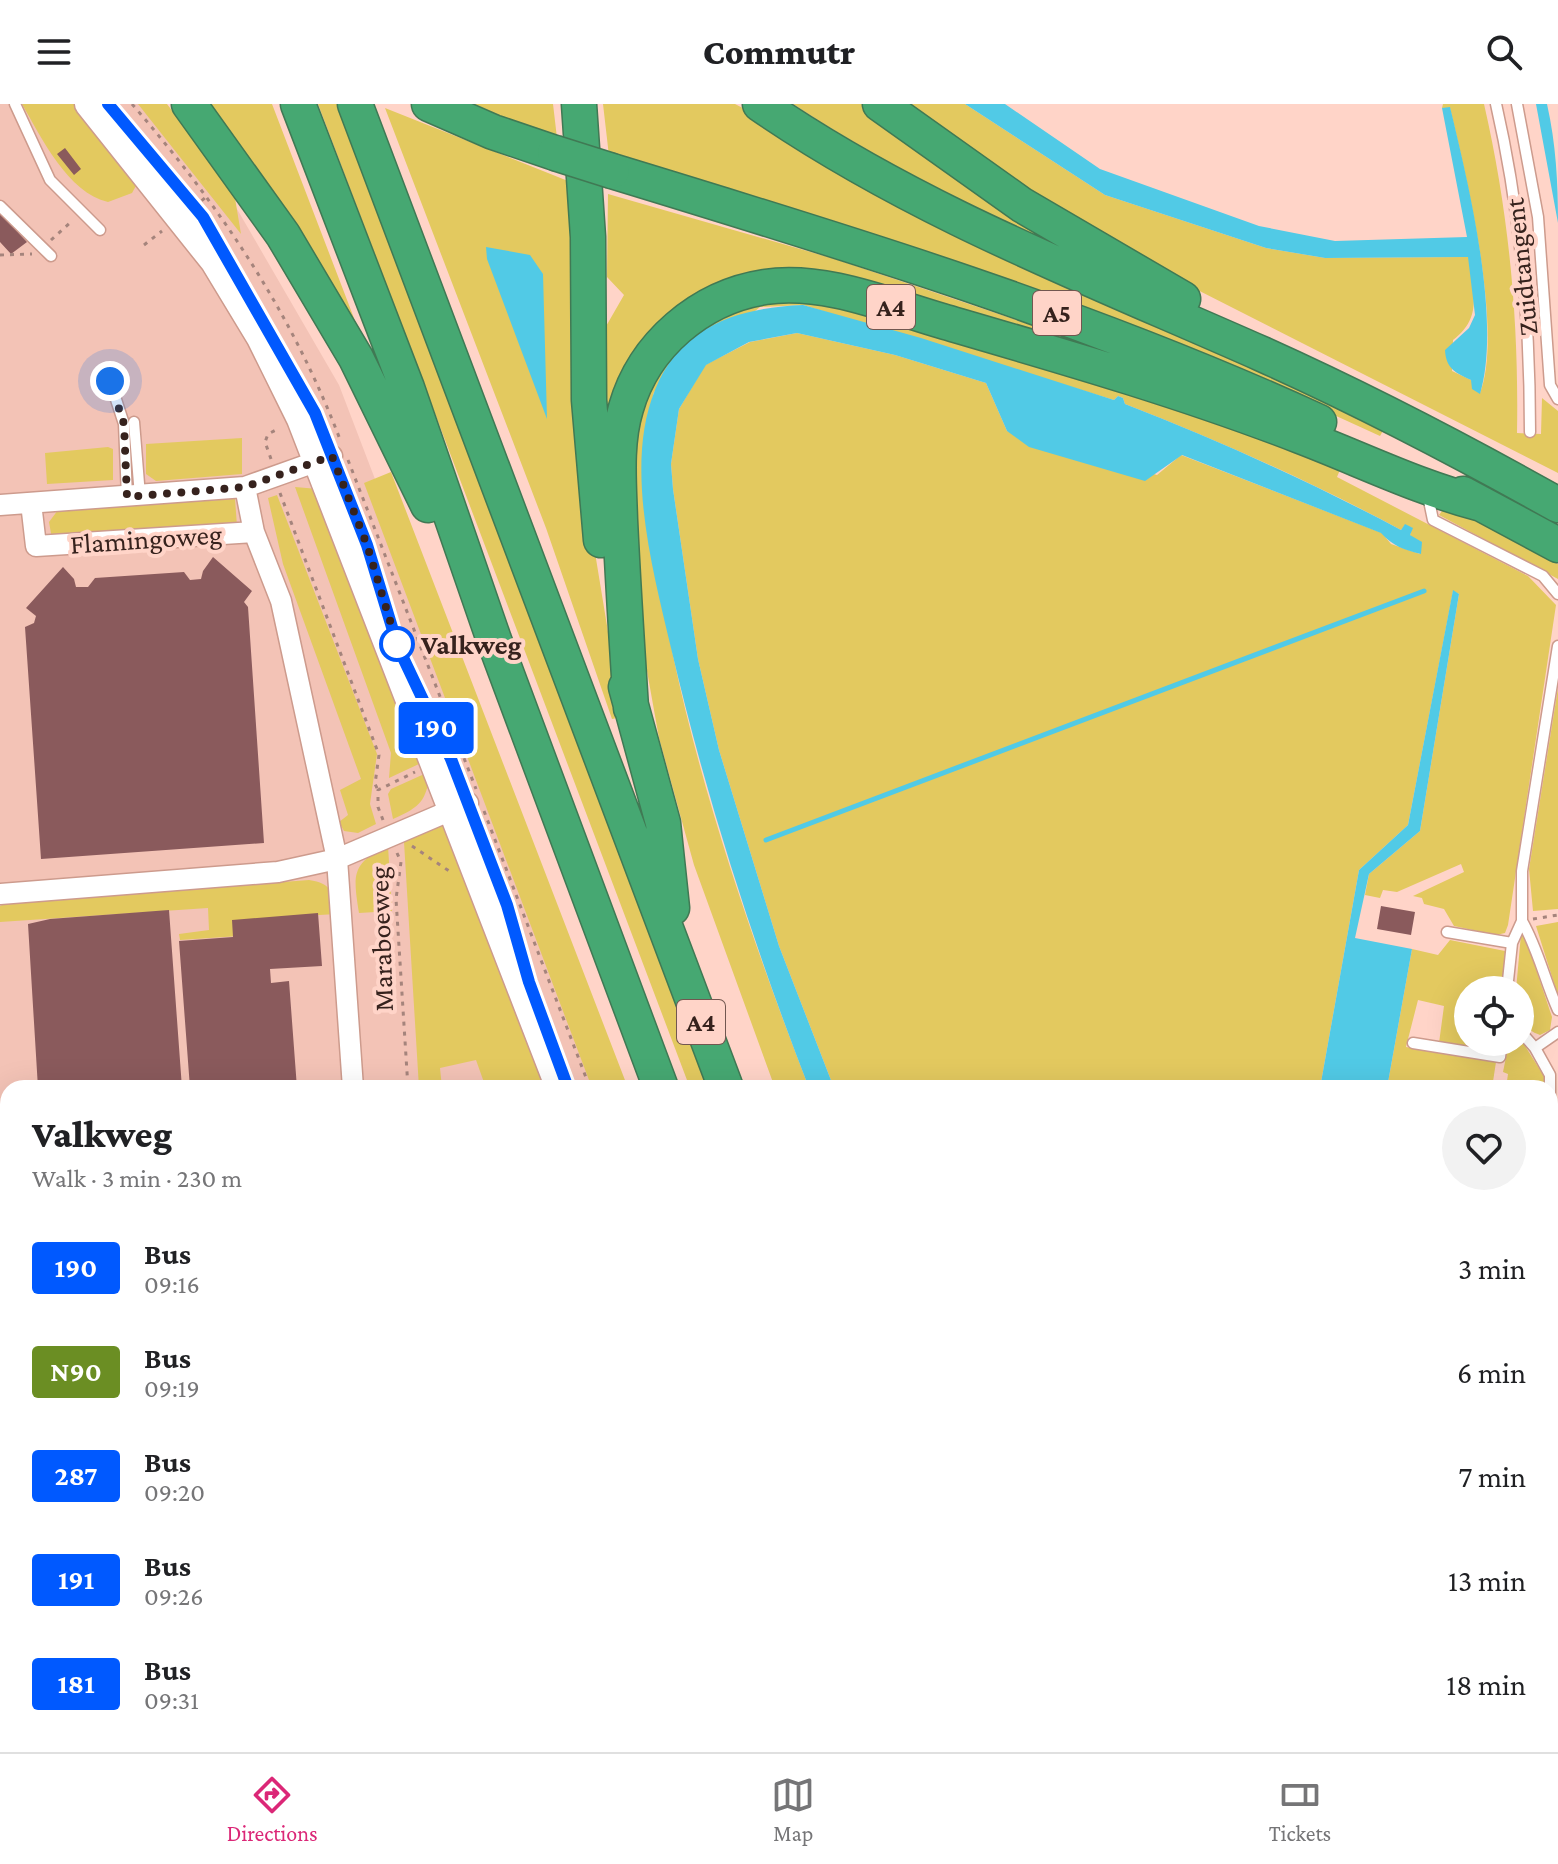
<!DOCTYPE html>
<meta charset="utf-8">
<style>
:root{--surface:#fff;--page:#f2f2f2;--text:#202124;--muted:#757577;--line:#e0e0e0;--accent:#db2777}
body{margin:0;font-family:"Crimson Pro",serif;background:var(--page);color:var(--text);height:100vh;display:flex;flex-direction:column;font-size:30px;white-space:nowrap}
*{box-sizing:border-box;margin:0}
p{font-size:26px;color:var(--muted)}
.icon{flex:none;width:44px;height:44px;fill:none;stroke:currentColor;stroke-width:2;stroke-linecap:round;stroke-linejoin:round}
.map{position:relative;flex:1;overflow:hidden}
.panel{position:absolute;left:0px;top:976px;width:1558px;height:672px;display:flex;flex-direction:column;background:var(--surface);border-radius:24px 24px 0 0;box-shadow:0 8px 32px #0002}
.panel>*{flex:none}
.badge{padding:0 16px;border-radius:6px;font-size:28px;line-height:52px}
.buttons{position:absolute;left:1454px;top:872px;display:grid;gap:16px}
.buttons a{display:grid;place-items:center;width:80px;height:80px;border-radius:50%;background:var(--surface);box-shadow:0 8px 32px #0002;font-size:40px}
.you{position:absolute;width:40px;height:40px;margin:-20px;border:6px solid #fff;border-radius:50%;background:#1a73e8;box-shadow:0 0 0 12px #1a73e833}
.map>.badge{position:absolute;translate:-50% -50%;box-shadow:0 0 0 4px #fff}
.round{display:grid;place-items:center;flex:none;width:84px;height:84px;border-radius:42px;background:var(--page)}
.summary{display:flex;align-items:center;justify-content:space-between;height:136px;padding:0 32px}
h1{font-size:38px;font-weight:800;line-height:60px}
ul{padding:0;list-style:none}
li{display:flex;align-items:center;gap:24px;height:104px;padding:0 32px}
li div{flex:1}
li b{display:block;font-size:30px}
li em{font-style:normal}
li .badge{min-width:88px;font-weight:700;text-align:center}
header{display:flex;justify-content:space-between;align-items:center;height:104px;padding:0 32px;background:var(--surface);font-size:36px;font-weight:800}
.tab-bar{display:flex;justify-content:space-around;align-items:center;height:112px;border-top:2px solid var(--line);background:var(--surface);font-size:22px;color:var(--muted)}
.tab-bar a{display:grid;justify-items:center;gap:4px}
.tab-bar .current{color:var(--accent)}
.map>svg:first-child{display:block}
.built{fill:#f3c3b6}
.green{fill:#e3c95f}
.water{fill:#51cae6}
.lines{fill:none;stroke-linecap:round;stroke-linejoin:round}
.stream{stroke:#51cae6;stroke-width:5}
.building{fill:#8a5a5c}
.lane-casing{stroke:#cd9b8d;stroke-width:13}
.street-casing{stroke:#cd9b8d;stroke-width:23}
.secondary-casing{stroke:#cd9b8d;stroke-width:29}
.highway-casing{stroke:#407954;stroke-width:37}
.path{stroke:#a5847c;stroke-width:3;stroke-dasharray:4 6;stroke-linecap:butt}
.lane{stroke:#fff;stroke-width:10}
.street{stroke:#fff;stroke-width:20}
.secondary{stroke:#fff;stroke-width:26}
.highway{stroke:#46a872;stroke-width:34}
.highway-bridge-casing{stroke:#407954;stroke-width:37;stroke-linecap:butt}
.highway-bridge{stroke:#46a872;stroke-width:34}
.line-casing{stroke:#fff;stroke-width:18}
.line{stroke:#0059ff;stroke-width:12}
.walk{stroke:#36221d;stroke-width:8;stroke-dasharray:0 14.4}
.stop-dot{fill:#fff;stroke:#0059ff;stroke-width:4}
.labels{text-anchor:middle;dominant-baseline:central;stroke-width:8;stroke-linejoin:round;paint-order:stroke}
.shield{fill:#ffd4c8;stroke:#725750;stroke-width:2}
.shield-label{font-size:26px;font-weight:bold;fill:#36221d}
.street-label{font-size:28px;fill:#36221d;stroke:#ffd4c8}
.stop-label{font-size:28px;font-weight:bold;fill:#36221d;stroke:#ffd4c8;text-anchor:start}
</style>
<header><svg class="icon" aria-label="menu" viewBox="0 0 24 24"><path d="M4 6h16M4 12h16M4 18h16"/></svg>Commutr<svg class="icon" aria-label="search" viewBox="0 0 24 24"><circle cx="10" cy="10" r="6"/><path d="M15 15l6 6"/></svg></header>
<div class="map">
<svg width="1558" height="1648" viewBox="0 0 1558 1648">
<rect width="100%" height="100%" fill="#ffd4c8"/>
<path class="built" d="M0,0h151l86,105 102,176 269,703h-600l-2,473 -6,-97z
M0,1473l8,7v160h845l3,8h-856z"/>
<path class="green" d="M22,0h60l56,78 -6,11 -24,9c-40,-9 -67,-65 -86,-98z
M138,0h29l67,88 7,42z
M201,0h71l90,235z
M318,0h19l371,984h-18z
M461,0h92l4,34z
M603,0h132l448,232 201,93 -4,7 -140,-64 -631,-216z
M793,0h79l236,163c-109,-47 -216,-97 -315,-163z
M905,0h60l140,91 161,53 59,10 144,-1c3,35 15,59 -16,83l-1,31 19,9 9,13c24,-62 -14,-218 -30,-285h-8l1,-4h41c25,109 35,217 33,329l24,1 1,-36 16,13v62l-386,-196 -102,-59z
M385,4l193,77 10,325 34,207 -10,2 -66,-191z
M608,90l227,65 214,72 176,68 -373,-110 -134,6 -112,124 -1,-91 19,-33 -17,-18z
M850,195l492,166 -5,12 191,99 28,29 -48,320 -3,8 -9,2 -42,-9 -10,-17 -20,-5 -2,-6 -9,-2 51,-24 -3,-8 -64,28 -14,-2 -3,8 -15,-3 4,-21 51,-43 39,-237 -6,-3 -45,234 -49,45 -39,218h-486l-55,-142 -60,-196 -21,-91 -25,-170 -2,-25 8,-55 26,-44 45,-23 47,-9 98,22 91,28 21,48 150,44 24,-20 201,78 9,11 29,10 -10,-19 2,-7 -7,-3 -4,5c-89,-48 -181,-89 -276,-126l-2,-6 -5,-2 -4,4 -311,-95 -43,2 -106,85c-6,25 -13,53 -11,78 2,26 7,52 11,78 26,185 88,366 155,540h-34l-81,-223 -35,-127 -17,-95 -17,-155 21,-115 77,-69z
M242,334v36l-86,7 -10,-7v-30z
M108,343l5,2v31l-66,4 -2,-31z
M391,368l237,616h-36l-228,-605z
M295,383l23,2 67,169 34,106 -30,14 2,-25z
M277,391l100,259 -7,50 6,20 -18,9 -14,-2 -5,-9 9,-7 -8,-25 21,-11 -78,-215 -15,-66z
M235,395l2,27 -185,13 -3,-17 9,-12z
M1447,400l111,60v15l-119,-64z
M1558,584v221l-25,2 -4,-42z
M431,667c-6,31 -9,35 -38,48l-5,-25 3,-5z
M443,721l116,263h-73l-10,-28 -36,8 2,20h-23l-15,-246z
M388,742l4,65 -33,2c-6,-38 -8,-50 29,-67z
M309,776c23,3 24,13 27,34l-97,6v16l-59,4 -1,-6 30,-4 -1,-22 -208,14v-16l4,-2z
M1558,818v74l-22,-70z
M1521,830l4,2 27,81 -2,13 -10,5c-23,-8 -20,-24 -20,-45h-4z
M1450,836l55,11 -2,39h-35v52h29l-11,8 -47,-7 5,-37 -26,-6 -12,47 90,15 -4,26h-105l25,-139 26,6z
M1520,934l27,43 -7,7h-34l2,-14 -5,-2 6,-30h11z
M1550,1074l8,2v94l-8,3z
M1558,1185v152l-8,13v-161z
M1558,1391v257h-31v-8h23v-235z
M703,1640h90l3,8h-91z
M1082,1640h165l-5,8h-157z
M1262,1640h243l-1,8h-247z"/>
<path class="water" d="M965,0h40l95,65 159,57 76,15 132,-4 -25,-129 8,-1c18,74 52,214 30,287l-8,-5 -1,-9c-15,-7 -25,-11 -26,-30l24,-22 6,-13 -7,-58 -143,1 -59,-10 -161,-53z
M1536,0h11c9,40 11,78 11,119z
M486,143l44,8 13,19 4,145 -60,-160z
M803,201l118,33 193,62 4,-4 5,2 2,6c95,37 186,78 276,126l4,-6 8,4 -3,7 12,7 -1,12c-17,-4 -28,-8 -40,-21l-199,-78 -37,26 -116,-34 -22,-16 -21,-48 -91,-28 -98,-22 -48,9 -43,23 -27,44 -8,55 2,25 25,170 21,91 60,196 55,142h-25c-56,-144 -103,-291 -138,-440 -18,-77 -47,-182 -16,-258 26,-65 84,-82 148,-85z
M1453,486l6,4 -39,237 -51,43 -14,64 57,11 -25,139h-67l39,-218 49,-45z"/>
<g class="lines">
<path class="stream" d="M766,736l658,-249"/>
</g>
<path class="building" d="M65,44l16,21 -7,6 -17,-21z
M0,109l27,29 -16,12 -11,-12z
M213,453l39,34 -8,11 4,5 16,236 -223,16 -16,-232 9,-4 2,-7 -10,-8 37,-41 11,12 2,8h12l7,-9 89,-6 6,8 11,-1 2,-8z
M1381,802l34,6 -4,23 -34,-6z
M169,806l13,178h-144l-10,-164 22,-5z
M318,809l4,53 -52,3 1,14 18,-2 8,107h-107l-11,-147 54,-4 -1,-17z"/>
<g class="lines">
<g class="lane-casing">
<path id="lane" d="M15,0l35,76 50,50
M1496,0c25,109 34,217 34,328
M1517,0l21,113 12,168 8,14
M0,102l51,50
M110,277l14,43 3,73
M134,318l6,74
M1428,392l5,24 110,56 15,18
M1522,817c16,28 23,60 36,89
M1447,828l65,11
M1507,886l5,-47 10,-22v-50l36,-225
M1520,927l15,17 23,-16
M1413,939l87,14 2,-15
M1535,944l15,27v20
M1550,1181l8,-4
M0,1439l8,-1
M0,1499l8,1
M586,1640l1,8
M1252,1648l5,-8"/>
</g>
<g class="street-casing">
<path id="street" d="M31,399l5,43 218,-14 -9,-45
M0,401l245,-18 87,-31
M254,428l27,69 56,258 16,229
M0,790l278,-22 59,-13 131,-56
M0,1148l8,87
M665,1640l1,8
M690,1640l3,8"/>
</g>
<g class="secondary-casing">
<path id="secondary" d="M88,0l126,158 46,76 40,81 259,669
M803,1640l3,8"/>
</g>
<g class="highway-casing">
<path id="highway" d="M189,0l94,131 73,123 72,147
M298,0l109,284 87,252 167,448
M355,0l371,984
M429,0l64,28 62,21
M579,0l9,133 1,163 12,140
M760,0c155,107 331,174 502,250 100,45 200,97 296,151
M880,0l142,101 161,94
M612,67c240,73 479,146 707,251
M1463,390l95,51
M626,583l37,136 9,85
M631,604c-4,-62 -8,-125 -11,-188 -1,-36 -5,-76 6,-112 18,-63 74,-111 139,-121 58,-9 122,18 177,34 120,35 242,70 358,115 63,24 116,51 182,68
M917,1640l3,8
M978,1640l4,8"/>
</g>
<path class="path" d="M132,0c89,103 161,211 209,338
M194,103l12,-10
M51,136l21,-19
M144,141l18,-14
M0,151l32,-1
M271,355l-6,-17 3,-8 12,-6
M348,356l128,329
M280,389l99,262 -4,29 3,6
M484,707l106,277
M383,716l-5,-13v-17l37,-18
M412,742l40,27
M397,749l4,9 -5,37 12,189
M1533,815l25,-4
M0,1329l8,-1
M831,1640l3,8"/>
<use href="#lane" class="lane"/>
<use href="#street" class="street"/>
<use href="#secondary" class="secondary"/>
<use href="#highway" class="highway"/>
<g class="highway-bridge-casing">
<path id="highway-bridge" d="M555,49l57,18"/>
</g>
<use href="#highway-bridge" class="highway-bridge"/>
</g>
<g class="lines">
<g class="line-casing">
<path id="line" d="M108,0l95,113 112,196 52,132 31,102 53,112 56,146 22,77 39,106"/>
</g>
<use href="#line" class="line"/>
<path class="walk" d="M110,277l14,43 3,73 118,-10 87,-31 35,89 31,102 -1,-3"/>
</g>
<circle class="stop-dot" cx="397" cy="540" r="16"/>
<g class="labels">
<g class="shield">
<rect x="867" y="181" width="48" height="44" rx="6"/>
<rect x="1033" y="187" width="48" height="44" rx="6"/>
<rect x="677" y="896" width="48" height="44" rx="6"/>
</g>
<g class="shield-label">
<text x="891" y="203">A4</text>
<text x="1057" y="209">A5</text>
<text x="701" y="918">A4</text>
</g>
<g class="street-label">
<text transform="translate(1521 163) rotate(-96)">Zuidtangent</text>
<text transform="translate(146 435) rotate(-4)">Flamingoweg</text>
<text transform="translate(381 835) rotate(-92)">Maraboeweg</text>
</g>
<g class="stop-label">
<text x="421" y="540">Valkweg</text>
</g>
</g>
</svg>
<div class="buttons">
<a><svg class="icon" aria-label="locate" viewBox="0 0 24 24"><circle cx="12" cy="12" r="6"/><path d="M12 2v4M12 18v4M2 12h4M18 12h4"/></svg></a>
</div>
<div class="you" style="left:110px;top:277px"></div>
<b class="badge" style="left:436px;top:624px;background:#0059ff;color:#fff">190</b>
<section class="panel">
<div class="summary"><div><h1>Valkweg</h1><p>Walk · 3 min · 230 m</p></div><a class="round"><svg class="icon" aria-label="heart" viewBox="0 0 24 24"><path d="M12 20l-8-8c-3-5 5-10 8-4 3-6 11-1 8 4z"/></svg></a></div>
<ul>
<li><span class="badge" style="background:#0059ff;color:#fff">190</span><div><b>Bus</b><p>09:16</p></div><em>3 min</em></li>
<li><span class="badge" style="background:#6b8e23;color:#fff">N90</span><div><b>Bus</b><p>09:19</p></div><em>6 min</em></li>
<li><span class="badge" style="background:#0059ff;color:#fff">287</span><div><b>Bus</b><p>09:20</p></div><em>7 min</em></li>
<li><span class="badge" style="background:#0059ff;color:#fff">191</span><div><b>Bus</b><p>09:26</p></div><em>13 min</em></li>
<li><span class="badge" style="background:#0059ff;color:#fff">181</span><div><b>Bus</b><p>09:31</p></div><em>18 min</em></li>
</ul>
</section>
</div>
<nav class="tab-bar">
<a class="current"><svg class="icon" aria-label="directions" viewBox="0 0 24 24"><path d="M12 3l9 9-9 9-9-9zM9 14v-3h6M13 9l2 2-2 2"/></svg>Directions</a>
<a><svg class="icon" aria-label="map" viewBox="0 0 24 24"><path d="M3 6l6-2 6 2 6-2v14l-6 2-6-2-6 2zM9 4v14M15 6v14"/></svg>Map</a>
<a><svg class="icon" aria-label="tickets" viewBox="0 0 24 24"><path d="M3 7h18v10H3zM15 7v10"/></svg>Tickets</a>
</nav>
